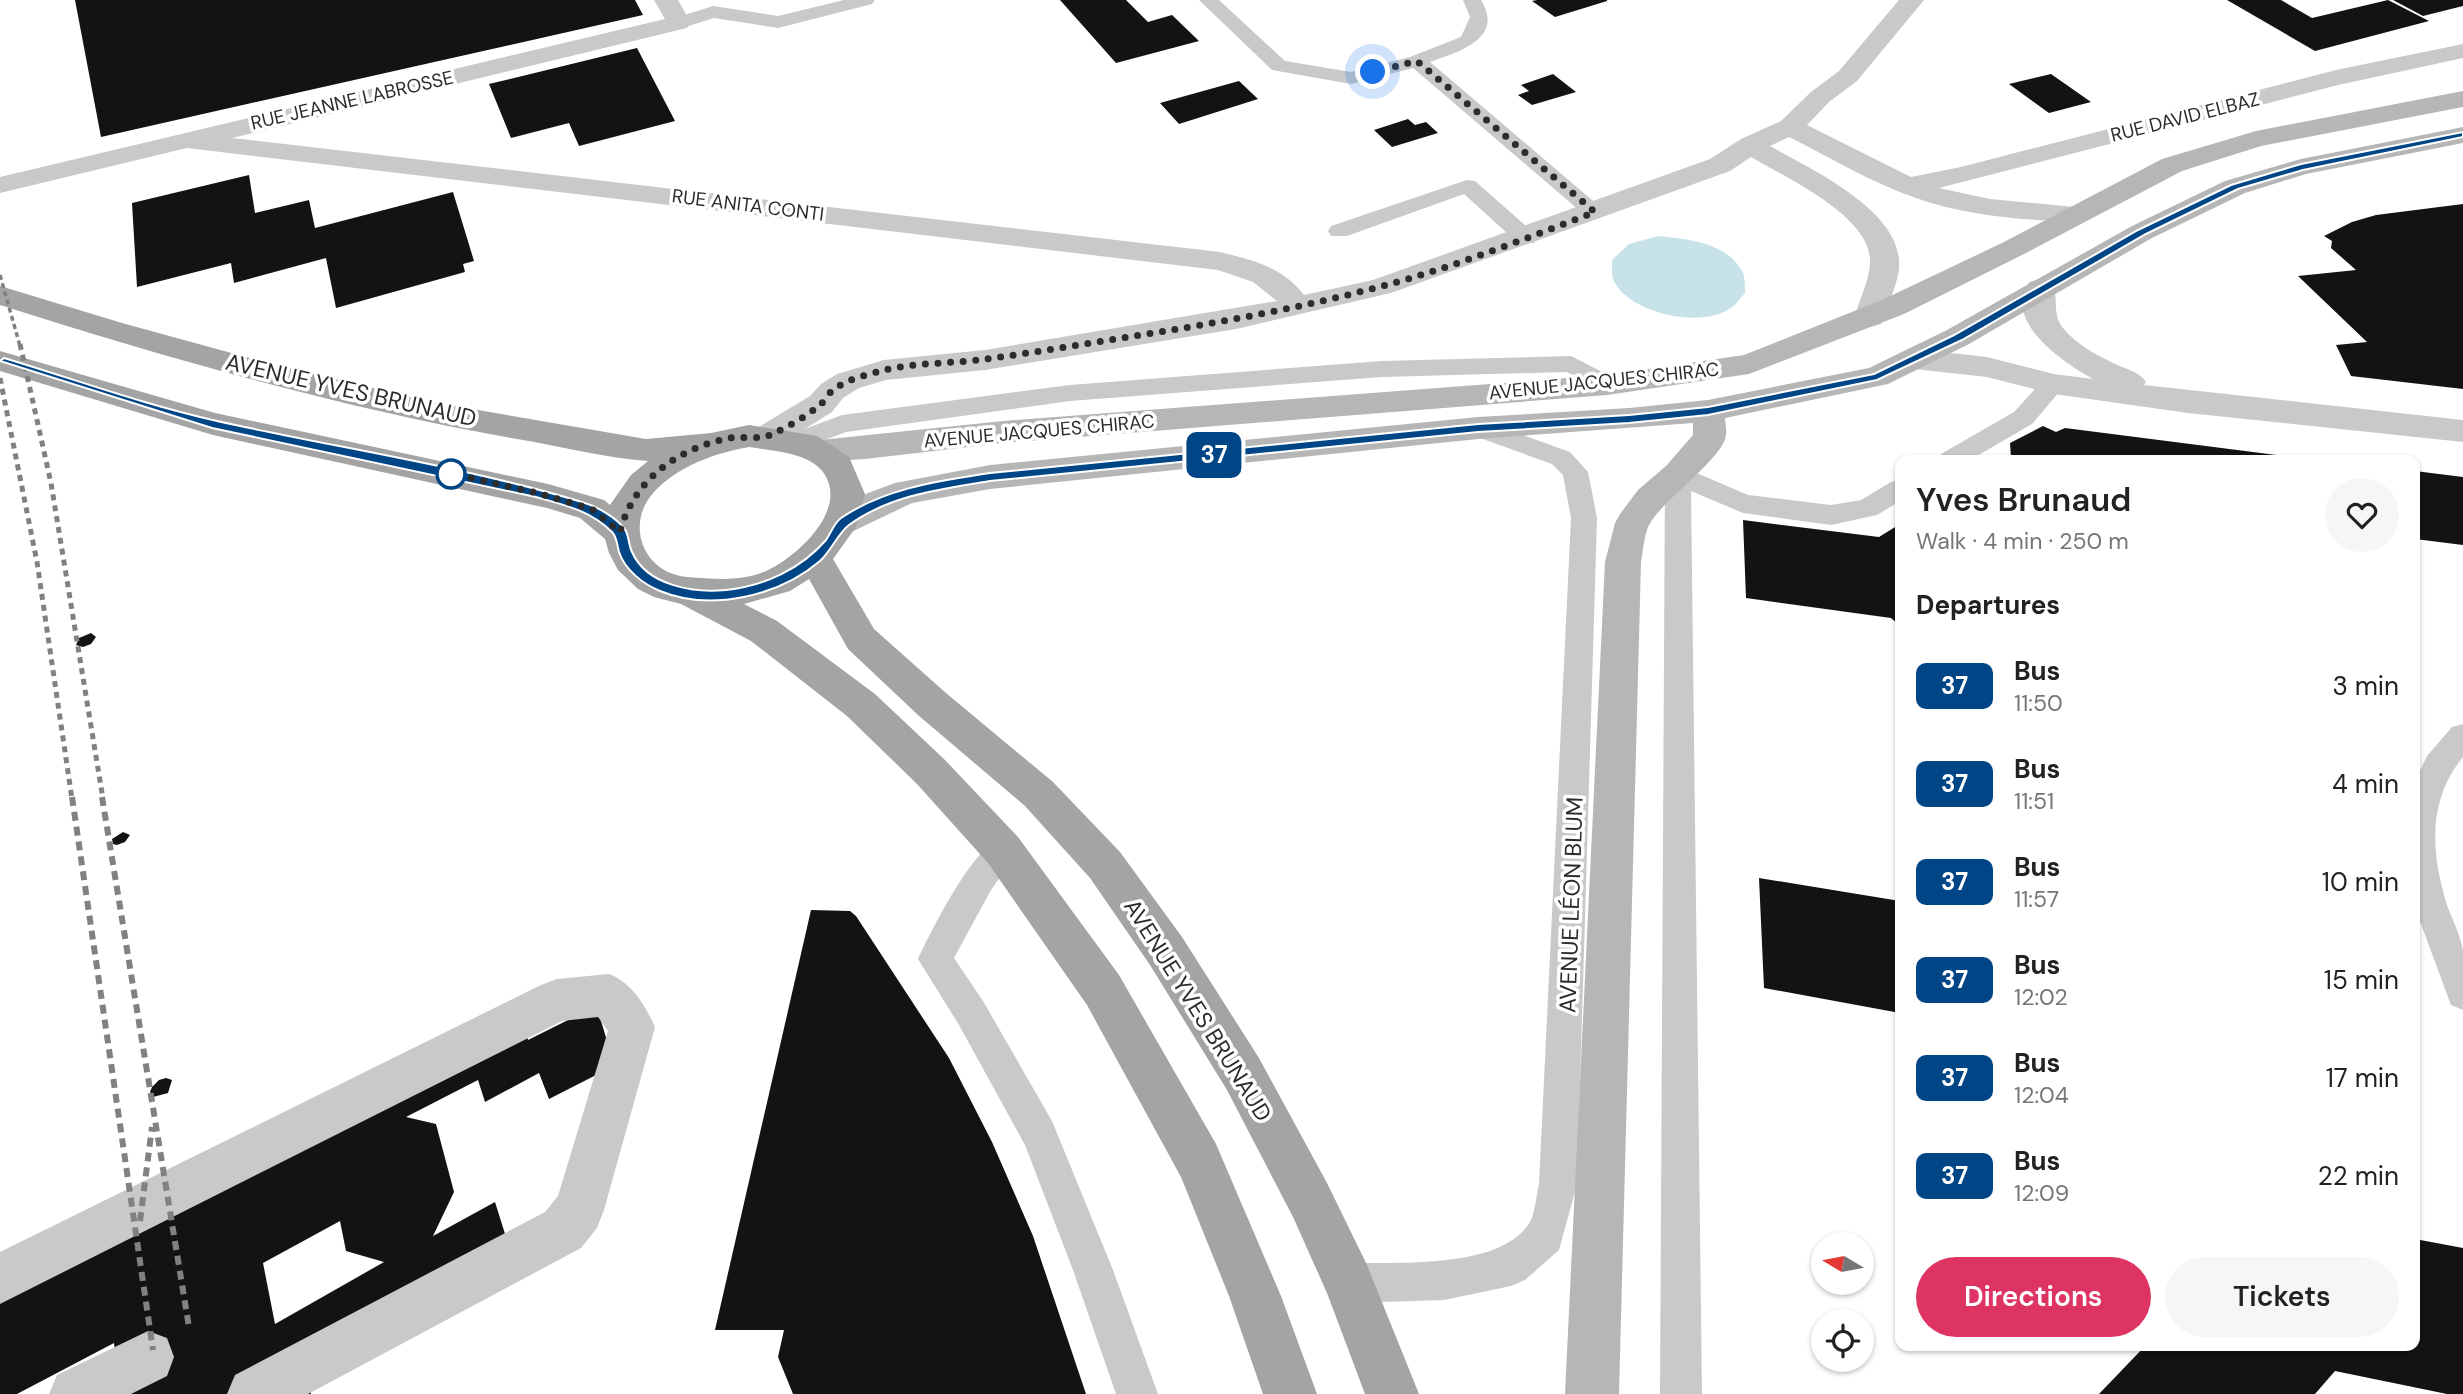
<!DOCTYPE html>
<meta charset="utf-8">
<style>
:root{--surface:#fff;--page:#f6f6f6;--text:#222;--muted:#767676;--accent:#de3463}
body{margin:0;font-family:"DM Sans",sans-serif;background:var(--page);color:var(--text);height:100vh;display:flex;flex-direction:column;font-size:26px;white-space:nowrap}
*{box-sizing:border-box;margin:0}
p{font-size:23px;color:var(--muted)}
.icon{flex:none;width:38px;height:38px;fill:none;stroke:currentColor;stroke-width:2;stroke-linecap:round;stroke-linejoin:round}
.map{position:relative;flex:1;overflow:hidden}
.drawer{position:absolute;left:1895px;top:455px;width:525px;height:896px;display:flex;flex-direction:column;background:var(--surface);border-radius:14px;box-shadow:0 2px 5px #0004}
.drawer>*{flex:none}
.badge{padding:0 14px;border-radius:10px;font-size:24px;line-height:46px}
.needle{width:46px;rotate:280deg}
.fabs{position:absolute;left:1811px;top:1232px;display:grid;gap:14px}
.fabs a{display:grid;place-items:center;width:63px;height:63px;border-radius:50%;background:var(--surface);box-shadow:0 2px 5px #0004;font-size:35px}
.you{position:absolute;width:35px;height:35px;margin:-18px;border:5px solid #fff;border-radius:50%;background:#1a73e8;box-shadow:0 0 0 10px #1a73e833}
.map>.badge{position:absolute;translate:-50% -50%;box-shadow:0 0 0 4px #fff}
h2{padding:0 21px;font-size:26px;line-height:63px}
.round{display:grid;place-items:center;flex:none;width:74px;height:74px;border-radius:37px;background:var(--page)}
.headline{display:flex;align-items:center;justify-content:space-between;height:119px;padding:0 21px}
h1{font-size:33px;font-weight:600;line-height:52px}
.button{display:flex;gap:14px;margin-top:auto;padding:14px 21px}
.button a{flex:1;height:80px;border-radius:42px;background:var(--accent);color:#fff;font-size:28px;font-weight:600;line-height:80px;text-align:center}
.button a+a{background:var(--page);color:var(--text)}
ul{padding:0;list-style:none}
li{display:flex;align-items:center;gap:21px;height:98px;padding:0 21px}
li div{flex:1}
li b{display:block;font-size:26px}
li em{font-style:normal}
li .badge{min-width:77px;font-weight:700;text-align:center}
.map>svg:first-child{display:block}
.water{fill:#c7e3e9}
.building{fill:#131313;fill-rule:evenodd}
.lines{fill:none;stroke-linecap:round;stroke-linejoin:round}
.lane{fill:#c9c9c9;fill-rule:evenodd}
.street{fill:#c9c9c9;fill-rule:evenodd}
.secondary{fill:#b6b6b6;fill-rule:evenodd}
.primary{fill:#a4a4a4;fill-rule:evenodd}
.rail-far2{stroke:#818181;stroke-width:3.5;stroke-dasharray:5 3.5;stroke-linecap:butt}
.rail-far1{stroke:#818181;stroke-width:5;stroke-dasharray:6 5;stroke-linecap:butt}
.rail{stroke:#818181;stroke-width:6;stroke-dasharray:9 6;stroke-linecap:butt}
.line{fill:#004687;stroke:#fff;stroke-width:2}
.walk{stroke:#2c2c2c;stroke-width:7;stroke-dasharray:0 12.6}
.stop-dot{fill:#fff;stroke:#004687;stroke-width:3.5}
.labels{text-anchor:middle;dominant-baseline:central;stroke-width:7;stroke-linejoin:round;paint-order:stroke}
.far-street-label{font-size:19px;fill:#2c2c2c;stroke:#fff}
.street-label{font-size:23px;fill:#2c2c2c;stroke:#fff}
</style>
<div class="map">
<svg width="2463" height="1394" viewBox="0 0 2463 1394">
<rect width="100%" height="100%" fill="#fff"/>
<path class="water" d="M1658,236c29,3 68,6 84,35 3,5 3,15 3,22 -4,4 -9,12 -14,15 -29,21 -101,6 -117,-27 -3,-5 -2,-15 -2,-21l17,-16z"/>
<path class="building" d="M75,0h560l8,15 -542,122z
M1060,0h66l22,22 24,-7 27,26 -83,22z
M1537,0h70v1l-52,16 -23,-16z
M2227,0h54l31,18 76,-18 41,21 -114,30z
M2393,0h70v6l-40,10z
M637,48l38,73 -96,25 -10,-23 -58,15 -22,-54z
M1553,74l23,18 -44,13 -14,-10 11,-4 -8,-6z
M2051,74l40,28 -42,11 -40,-29z
M1239,81l19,18 -79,25 -19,-21z
M1408,119l7,6 11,-3 12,11 -46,14 -18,-17z
M249,175l6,38 54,-13 6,28 138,-36 21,69 -11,3 2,8 -129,36 -10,-50 -92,25 -3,-20 -94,24 -5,-84z
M2463,204v185l-112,-13 -15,-31 31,-3 -69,-66 58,-6 -25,-22 1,-7 -8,-5 28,-14 24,-7z
M2043,426l13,6 9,-4 250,32h-308l4,-2 -1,-15z
M2415,471l48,6v68l-48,-6z
M1743,520l136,17 21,-13v102l-9,-8 -145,-20z
M91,633l5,4 -5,7 -8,3 -7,-2 3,-7z
M123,832l7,3 -5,7 -8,3 -4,-1 -1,-5z
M1759,878l141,23v112l-136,-25z
M811,910l39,1 6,5 93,142 43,84 41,94 53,158h-293l-15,-37 6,-27h-69z
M580,1014h19l11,37 -8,21 -53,27 -10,-26 -54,29 -7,-22 -72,37 30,7 18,68 -21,44 62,-34 16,51 -206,118 6,23h-191l-6,-51 -97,51h-17v-107l523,-266 5,19zM340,1221l6,30 38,11 -109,62 -12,-61z
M166,1078l6,2 -4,13 -15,4 -3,-5 2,-5 7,-7z
M2415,1239l48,9v146h-16l-112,-23 -20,23h-216l46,-48h270z"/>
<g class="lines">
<path class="lane" d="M844,0h31l-3,4 -94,24 -64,-10 -35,11 -9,-6 2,-4 41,-13 65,10z
M1199,0h20l66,61 66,11 59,-15 51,-20 9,-20 -7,-17h18c24,39 -23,52 -51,62l176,150 -3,5h-16l-174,-149 -62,16 -79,-14z
M1467,180l8,1 59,52 3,5 -3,5h-16l-54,-49 -117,42h-16l-3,-5 3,-5z
M1571,356l45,23 3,6 -3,6 -9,2 -9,-2 -31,-19 -185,5 -312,24 -224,31 -48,18 -9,-3 -4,-6 4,-6 53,-20 228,-30 312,-24z
M2054,376l9,2 3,6 -34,40 -62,36h-33l4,-6 73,-42 31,-34z
M1478,419l92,33 18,20 9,46 -20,666 -18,66 -34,30 -14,6 -67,14 -95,3 -14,-6 -6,-14 6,-14 14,-6c49,-1 148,6 179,-38 7,-9 8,-29 11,-41l32,-666 -8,-43 -11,-11 -83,-30 -4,-6 4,-6z
M1678,465l70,30 83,10 30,-5 30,-18 9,-2v21l-23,14 -46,10 -88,-12 -52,-22 11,903h-42l5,-920 4,-6z
M2463,724v33c-36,43 -32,97 -16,148 5,14 14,31 16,46 0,19 0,40 0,59l-12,-5 -36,-97v-127l12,-25 25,-29z
M1003,836l11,4 5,10 -28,40 -37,68 29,43 69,120 61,149 45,124h-42l-43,-124 -48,-125 -66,-120 -41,-66c14,-30 55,-112 85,-123z"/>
<path class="street" d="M654,0h24l13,23 -4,5 -455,110 988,114c32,8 63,15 84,43l69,-15 337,-121 31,-20 40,-18 30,-29 28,-21 60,-71h25l-67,81 -28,21 -22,23 104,52 50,-10 375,-97 127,-26v14l-125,27 -399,103 51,11 96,9 4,6 -4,6 -10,2c-54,-2 -109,-6 -160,-24 -44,-15 -85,-40 -127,-61l-19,9c39,22 126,62 129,114 2,18 -10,39 -14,57l-4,7 -11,3 -11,-3 -4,-7c4,-18 16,-39 15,-58 -2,-44 -85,-82 -119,-102l-21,14 -339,122 -155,36 -251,41 -99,10 -27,8 -16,10 -11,14 -51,32 -12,3 -12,-3 -4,-8 4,-8 53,-32 11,-12 16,-10 47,-14 101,-10 292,-49 -24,-19 -35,-12 -1031,-122 -187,45v-16l665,-158z
M2040,279l11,3c9,13 0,32 12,46 13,16 32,26 50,35 12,6 26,8 33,19l-2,3 319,35v22l-275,-29 -134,-19 -67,-17 -73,-8 -11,-3 -5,-7 5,-7 11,-3 73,8 67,17 39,5c-29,-16 -91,-57 -64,-97z
M609,974c23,9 36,31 46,53l-51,183 -7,18 -16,20 -273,146h-81l8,-19 310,-163 13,-16 50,-165 -10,-14 -36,4 -562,283v-52l541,-267 16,-6z
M148,1331l19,7 7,19 -7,19 -36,18h-82l8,-19z"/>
<path class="secondary" d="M2463,91v16l-202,39 -79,25 -160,84 -118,59 -155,60 -142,21 -604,48 -138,16 -45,3 -12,-3 -5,-8 5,-8 12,-3 183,-19 604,-46 137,-20 138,-55 120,-57 160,-84 94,-28z
M2463,127v16l-157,31 -61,19 -93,45 -183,106 -81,40 -163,34c0,5 2,12 1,17 -2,23 -65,66 -77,90 -5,10 -6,26 -8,37l-22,832h-54l40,-832 10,-39 5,-9 18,-24 28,-24 27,-31v-12l-215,16 -488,50 -78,14 -69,33 -12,-4 -5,-9 5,-9 37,-21 27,-10 95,-18 488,-48 151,-9 79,-8 161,-32 78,-38 185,-104 93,-45 76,-22z"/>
<path class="primary" d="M0,286l122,37 146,40 163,39 215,37 65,-6 38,-8 68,11 32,21 16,37 -9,33 -23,32 41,70 72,64 107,89 67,70 62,85 77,121 68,125 40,82 52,129h-54l-38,-101 -34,-76 -66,-127 -77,-125 -60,-87 -65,-72 -107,-91 -70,-66 -39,-70 -19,12 -46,13 33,17 98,73 70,66 73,77 101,138 97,169 65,152 36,98h-54l-34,-98 -48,-119 -94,-172 -99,-142 -71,-79 -70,-68 -96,-75 -70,-37 -27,-7 -16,-8 -20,-19 -9,-17 -4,-14 -25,-21 -33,-10 -334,-73 -213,-64v-20l215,62 333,71 56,16 6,5 21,-30 17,-14c-44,-3 -88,-15 -131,-22 -175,-31 -347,-80 -517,-134zM749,447c23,4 59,5 74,25 27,37 -26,85 -57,99 -25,11 -51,8 -78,6 -44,-3 -64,-52 -34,-85 24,-26 61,-39 95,-45z"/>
<path class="rail-far2" d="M0,275l20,71"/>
<path class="rail-far1" d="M20,344l31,139 52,316
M0,378l37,184 35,237"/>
<path class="rail" d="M72,797l81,553
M102,797l87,530
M140,1221l12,-94"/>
</g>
<path class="line" d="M2463,132v5l-160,33 -65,19 -92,45 -184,106 -85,40 -169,35 -79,8 -151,9 -488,49c-48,8 -100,14 -141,44 -10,7 -18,26 -29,36 -41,35 -109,51 -160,30 -17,-7 -35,-21 -41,-39 -2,-7 -2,-15 -7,-20 -21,-21 -47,-27 -76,-35l-324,-69 -212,-67 4,-3c70,21 141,47 213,63 121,27 246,45 365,81 14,4 36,16 44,29 3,7 3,15 6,21 15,34 62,41 94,38 38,-4 75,-21 100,-50 5,-7 8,-17 15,-22 44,-30 98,-37 149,-45l488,-49 151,-9 79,-8 166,-33 80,-39 184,-105 93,-45 70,-21z"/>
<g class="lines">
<path class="walk" d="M451,474l-2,-1 88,20 55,16 28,23c13,-52 58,-84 110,-94 13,-2 31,2 42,-4 16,-7 37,-19 50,-31 3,-3 6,-9 10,-12 13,-11 33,-16 49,-20 33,-9 71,-7 105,-12 58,-8 116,-18 174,-27 73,-12 147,-26 219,-45 73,-19 145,-48 216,-75l-178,-151 -44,11"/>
</g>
<circle class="stop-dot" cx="451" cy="474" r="14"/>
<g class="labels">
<g class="far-street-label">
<text transform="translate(352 100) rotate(-13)">RUE JEANNE LABROSSE</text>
<text transform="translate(2185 117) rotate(-14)">RUE DAVID ELBAZ</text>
<text transform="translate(748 205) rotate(7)">RUE ANITA CONTI</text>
<text transform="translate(1604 381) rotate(-6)">AVENUE JACQUES CHIRAC</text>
<text transform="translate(1039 431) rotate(-5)">AVENUE JACQUES CHIRAC</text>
</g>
<g class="street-label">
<text transform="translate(351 390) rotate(13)">AVENUE YVES BRUNAUD</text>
<text transform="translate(1571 905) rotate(-88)">AVENUE LÉON BLUM</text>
<text transform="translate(1198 1010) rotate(58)">AVENUE YVES BRUNAUD</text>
</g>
</g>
</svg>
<div class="fabs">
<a><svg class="needle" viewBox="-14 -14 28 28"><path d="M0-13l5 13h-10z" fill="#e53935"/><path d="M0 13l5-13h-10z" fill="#767676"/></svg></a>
<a><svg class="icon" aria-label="locate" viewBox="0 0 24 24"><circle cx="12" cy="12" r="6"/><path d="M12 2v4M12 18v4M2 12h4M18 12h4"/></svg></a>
</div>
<div class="you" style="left:1373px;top:72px"></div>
<b class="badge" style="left:1214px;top:455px;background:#004687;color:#fff">37</b>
<section class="drawer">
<div class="headline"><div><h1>Yves Brunaud</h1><p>Walk · 4 min · 250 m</p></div><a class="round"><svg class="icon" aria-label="heart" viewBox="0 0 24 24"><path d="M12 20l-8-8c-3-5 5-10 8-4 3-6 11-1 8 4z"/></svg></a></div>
<h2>Departures</h2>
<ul>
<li><span class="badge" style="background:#004687;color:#fff">37</span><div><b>Bus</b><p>11:50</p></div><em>3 min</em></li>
<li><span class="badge" style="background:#004687;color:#fff">37</span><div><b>Bus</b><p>11:51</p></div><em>4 min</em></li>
<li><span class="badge" style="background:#004687;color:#fff">37</span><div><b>Bus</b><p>11:57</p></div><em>10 min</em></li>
<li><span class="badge" style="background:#004687;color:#fff">37</span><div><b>Bus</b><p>12:02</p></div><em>15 min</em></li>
<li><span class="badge" style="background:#004687;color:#fff">37</span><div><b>Bus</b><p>12:04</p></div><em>17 min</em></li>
<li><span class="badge" style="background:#004687;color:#fff">37</span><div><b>Bus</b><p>12:09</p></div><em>22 min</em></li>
</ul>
<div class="button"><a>Directions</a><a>Tickets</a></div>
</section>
</div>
